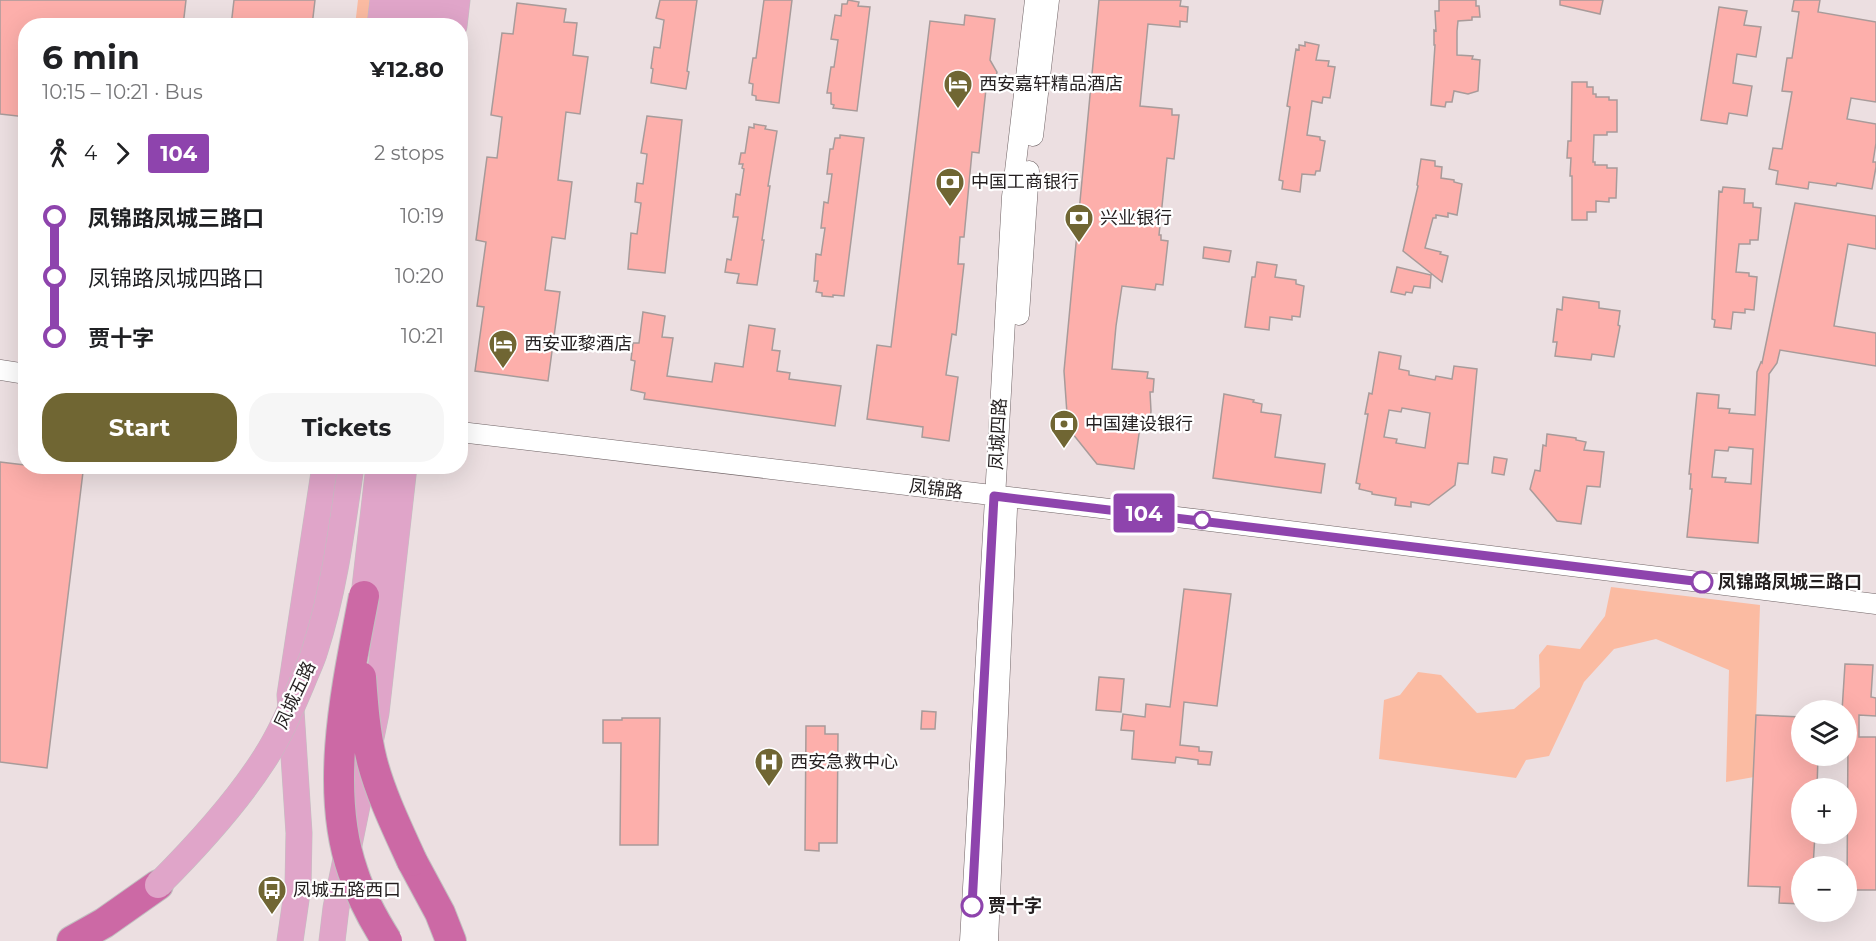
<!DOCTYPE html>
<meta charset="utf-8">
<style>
:root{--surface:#fff;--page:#f6f6f6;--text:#202124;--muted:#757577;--accent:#706633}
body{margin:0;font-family:Montserrat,"Noto Sans SC",sans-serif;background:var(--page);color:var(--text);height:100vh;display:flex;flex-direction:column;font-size:22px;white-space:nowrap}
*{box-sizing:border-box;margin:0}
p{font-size:20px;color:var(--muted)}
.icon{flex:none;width:33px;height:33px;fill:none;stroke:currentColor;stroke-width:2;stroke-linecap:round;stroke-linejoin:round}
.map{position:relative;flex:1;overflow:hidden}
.drawer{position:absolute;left:18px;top:18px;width:450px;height:456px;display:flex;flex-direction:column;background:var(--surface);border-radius:24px;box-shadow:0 6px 24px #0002}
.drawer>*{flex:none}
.badge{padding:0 12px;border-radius:4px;font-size:21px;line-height:39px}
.tools{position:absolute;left:1791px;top:700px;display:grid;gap:12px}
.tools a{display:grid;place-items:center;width:66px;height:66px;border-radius:50%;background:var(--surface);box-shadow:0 6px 24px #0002;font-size:30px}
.map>.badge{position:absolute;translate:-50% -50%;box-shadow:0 0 0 3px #fff}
.legs{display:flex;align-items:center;gap:9px;height:66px;padding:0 24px;font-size:20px}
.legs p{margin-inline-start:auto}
.head{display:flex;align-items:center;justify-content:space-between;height:102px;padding:0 24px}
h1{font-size:33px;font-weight:700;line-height:45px}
.action{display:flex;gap:12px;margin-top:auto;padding:12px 24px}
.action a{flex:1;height:69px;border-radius:24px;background:var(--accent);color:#fff;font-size:24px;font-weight:700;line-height:69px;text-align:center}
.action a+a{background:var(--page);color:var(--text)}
ul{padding:0 24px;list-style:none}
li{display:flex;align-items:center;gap:21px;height:60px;font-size:22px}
li i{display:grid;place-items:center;width:9px;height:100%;margin:0 8px;background:currentColor}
li i::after{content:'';width:15px;height:15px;margin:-8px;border:4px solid;border-radius:50%;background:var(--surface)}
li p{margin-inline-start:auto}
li:first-child i{background:linear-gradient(#0000 50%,currentColor 0)}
li:last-child i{background:linear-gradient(currentColor 50%,#0000 0)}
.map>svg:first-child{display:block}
.green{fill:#fbbba2}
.building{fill:#fdafab;stroke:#a89b9a;stroke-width:1.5;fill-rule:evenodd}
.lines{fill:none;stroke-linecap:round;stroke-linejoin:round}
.minor-casing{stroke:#706466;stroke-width:21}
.major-casing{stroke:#c2c0c1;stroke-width:27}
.highway-casing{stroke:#c2c0c1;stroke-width:32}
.minor{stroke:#fff;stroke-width:20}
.major{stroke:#e0a5c9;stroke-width:26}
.highway{stroke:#cc69a5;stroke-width:30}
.major-bridge-casing{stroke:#c2c0c1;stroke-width:27;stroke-linecap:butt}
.highway-bridge-casing{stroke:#c2c0c1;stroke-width:32;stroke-linecap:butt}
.major-bridge{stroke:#e0a5c9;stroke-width:26}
.highway-bridge{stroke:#cc69a5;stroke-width:30}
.line-1-casing{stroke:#fff;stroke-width:14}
.line-1{stroke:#8e44ad;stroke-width:9}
.stop-1-dot{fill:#fff;stroke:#8e44ad;stroke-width:3}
.labels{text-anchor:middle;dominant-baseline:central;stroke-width:4.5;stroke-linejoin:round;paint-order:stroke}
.poi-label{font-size:18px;fill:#241f20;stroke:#fff;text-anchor:start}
.street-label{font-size:18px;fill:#241f20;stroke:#fff}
.stop-label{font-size:18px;font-weight:bold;fill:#241f20;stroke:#fff;text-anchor:start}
</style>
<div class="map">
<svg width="1876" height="941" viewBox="0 0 1876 941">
<rect width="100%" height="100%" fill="#ecdfe1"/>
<path class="green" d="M358,0h35l-4,25 -34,1z
M1611,587l149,18 -6,172 -28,5 3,-112 -73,-31 -42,10 -30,33 -35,74 -23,4 -10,18 -137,-19 5,-59 16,-5 18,-23 23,3 36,38 37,-4 26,-22 -1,-32 8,-10 33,4 25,-33z"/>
<path class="building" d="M0,0h186l-3,26h-157v91l-26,-3z
M234,0h81l-3,26h-81z
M660,0h37l-10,71 2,1 -3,17 -35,-6 2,-14 -2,-1 3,-21 6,1 4,-28 -8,-2z
M764,0h28l-13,103 -23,-3v-4l-4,-1 1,-11 -4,-1 4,-25h3z
M848,0l11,2 -1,4 12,1 -13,104 -24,-3 1,-3 -3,-1v-11h-4l4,-26h3l4,-27 -7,-1 4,-24 6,1 1,-12h5z
M1099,0h82l-1,6 8,1 -1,15 -7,-1v6l-32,-3 -8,82 32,3v6h7l-5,44 -7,-1 -8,77h2v5l7,1 -5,44 -7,-1 -1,6 -33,-4 -6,40 -4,43 36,3 -1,6 7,1 -1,13h-3l1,19 -1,11 -7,-1v6h-3l-6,42 -37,-5 -29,-36 -4,-57z
M1439,0h37v6h3l1,11h-8v3l-14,1 -1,10v24l16,1 -1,3 8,1 -2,31 -10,3 -14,-3 -2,11h-6l-1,5 -14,-2 4,-60h-1v-15l2,1 -1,-20h4z
M1560,0h43l-3,14 -40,-9z
M1794,0h26l-2,12 58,10v80l-25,-4 -4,21 29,5v19l-3,19h3v5l-4,22 -35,-6 -1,3 -27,-4 -1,7 -32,-5 2,-13 -9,-2 4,-21 9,1 10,-57 -10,-1 5,-33h5l7,-46 -7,-1z
M517,3l49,6 -2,13 13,1 -4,32 15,2 -8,57 -14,-2 -8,68 14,2 -7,57 -13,-2 -7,53 15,2 -12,89 -73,-10 9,-64 -7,-1 9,-64 -10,-2 11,-83 10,1 5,-41 -11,-2 11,-82 11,1z
M1719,7l28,4 -3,14 17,2 -5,30 -19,-3 -4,29 19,3 -5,30 -18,-3 -2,11 -26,-4z
M965,15l30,4 -5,41 7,12 -2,9 -9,8 -7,64 -7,-1 -8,85h-4l-2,27h6l-8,71 -4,-1 -6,41 12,2 -9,64 -27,-4 1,-10 -56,-8 10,-74 14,2 39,-326 34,4z
M1305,42l14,3 -3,15 13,1 -1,5 7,1 -5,31 -7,-1 -1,6 -10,-2 -5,34 13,2v3l5,1 -5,30h-4l-1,4 -13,-1 -2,18 -18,-3 1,-8 -4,-1 11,-73 -3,-1 9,-57 3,1v-5l6,1z
M1572,82h15v5h6v7h3v3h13v3h8v32h-10v3h-13l-1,27h2v3h12v3h10l-1,30h-7v4l-13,-1v11h-9v8h-15v-44h-2l1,-18h-4l1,-17h3z
M647,116l35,4 -17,153 -37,-4 3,-36 6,1 4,-31 -6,-1 2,-19 6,1 4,-30 -6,-1z
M754,124l12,2 -1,3 12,2 -9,55h2l-8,54h2l-7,45 -20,-2 2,-9 -14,-2 2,-13 4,1 7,-43h-5l3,-23 4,1 4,-26 -2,-1 1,-4h-4l2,-11h4l4,-26 5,1z
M840,135l24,3 -20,158 -11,-1v2l-11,-1v-3l-6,-1 2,-11h-4l2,-27 5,1 4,-27h-4l3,-26 4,1 4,-29h-5l3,-25h3l2,-11h5z
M1421,159l14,2v5l7,1 -1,11 13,2v2l8,2 -5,31 -9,-2v4l-12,-2v3h-3l-8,30 16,4 -1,2 8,2 -6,26 -39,-31 15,-65 -1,-1z
M1723,187l22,2 -1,14h9v4l8,1 -3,32h-8v4h-11l-3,28 13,1v3l8,1 -3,33 -9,-1v4l-12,-1 -2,17 -17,-2 1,-7 -3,-1 7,-128 3,1z
M1795,203l81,13v33l-28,-5 -14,82 42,7v33l-96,-16 -3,13 -8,11v4l-11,165 -71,-6 5,-48h-2l1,-15h-2l8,-81 22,2 -1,13 12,1 -1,4 26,2 2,-43 4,-10 1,1zM1729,447l24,2 -2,35 -26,-2 1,-4 -14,-1 3,-27 13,1z
M1204,247l27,4 -2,11 -26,-4z
M1257,262l20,3 -2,12 21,3v4l8,2 -4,31 -8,-1v4l-22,-3 -1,13 -24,-3 7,-50h3z
M1397,267l34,8 -1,13 -16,-2 -2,7 -6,-1 -1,3 -14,-3z
M1563,297l36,5v6l21,3 -2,14 2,1 -6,31 -22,-3 -1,6 -36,-4 2,-14h-4l4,-33 5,1z
M643,312l22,4 -3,21 11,1 -6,38 45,6 3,-19 28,4 6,-42 26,4 -3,21 8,1 -3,20 13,2 -1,6 52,7 -6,40 -191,-27 1,-6 -14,-3 4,-29 -4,-1 2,-17h6z
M1379,352l22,4 -2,13 10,2v4l26,5 1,-4 16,3 2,-13 23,3 -9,95 -10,-1 -3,22 -26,20 -18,-3v5l-16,-2 1,-7 -24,-4v-2l-13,-3 1,-5 -4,-1 12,-69h-3l4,-21 3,1zM1402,408l28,5 -5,35 -29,-5 1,-4 -13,-2 5,-27 12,2z
M1224,394l30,6 -1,2 9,2 -1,8 20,3 -6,42 50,7 -4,29 -108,-15z
M1547,434l29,4v2l10,2 -2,8 20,2 -4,35 -13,-1 -6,38 -24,-3 -27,-32 5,-19 5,1 3,-26 3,1z
M1494,457l13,2 -3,16 -12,-2z
M0,462l83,10 -36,296 -47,-6z
M1184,589l47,5 -14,112 -33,-4 -4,43 19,2v4l13,1 -2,13 -12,-1v-4l-22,-3 -1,6 -43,-4 2,-28 -13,-1 2,-16 22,3 1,-13 24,3z
M1845,664l28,1 -2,32 5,1v18l-17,-1v22h17v153h-29l1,-154h-2v-25h-4z
M1099,677l25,2 -3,33 -25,-2z
M922,711l14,1 -1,17h-14z
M1756,715l46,2v39h16l-1,33h-15v45h13l-2,33h-11v37l-23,-1 1,-16 -32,-1z
M622,718h38l-2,127h-38l1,-102h-18v-23h19z
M806,726h19v8h13l-1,109h-18v8l-14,-1z"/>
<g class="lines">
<g class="minor-casing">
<path id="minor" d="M1033,136l16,-136
M1019,315l10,-144
M0,370l26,4
M460,432l742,88 674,84
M970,941l42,-744 23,-197
M988,941l19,-432"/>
</g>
<g class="major-casing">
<path id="major" d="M380,26l3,-26
M405,26l3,-26
M430,26l3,-26
M454,26l3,-26
M364,596l15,-130
M290,941l8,-55 1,-53 -9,-138 35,-229
M332,941l4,-33 40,-195 28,-247"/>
</g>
<g class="highway-casing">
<path id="highway" d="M412,861l28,52 11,28
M72,941l32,-18 54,-38"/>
</g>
<use href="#minor" class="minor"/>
<use href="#major" class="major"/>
<use href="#highway" class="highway"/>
<g class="major-bridge-casing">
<path id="major-bridge" d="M158,885c38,-38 76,-79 105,-124 16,-24 28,-52 39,-78 4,-11 10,-22 13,-33 19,-59 27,-122 36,-184"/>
</g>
<g class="highway-bridge-casing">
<path id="highway-bridge" d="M364,596c-16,85 -41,191 -11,276 8,25 20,47 34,69
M361,677c2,28 4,56 11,84 9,34 25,67 40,100"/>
</g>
<use href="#major-bridge" class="major-bridge"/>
<use href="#highway-bridge" class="highway-bridge"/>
</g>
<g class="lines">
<g class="line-1-casing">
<path id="line-1" d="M972,906l22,-410 708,86"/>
</g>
<use href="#line-1" class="line-1"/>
</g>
<defs>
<g id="hotel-pin" transform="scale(1.5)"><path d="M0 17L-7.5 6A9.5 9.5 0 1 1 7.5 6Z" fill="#706633" stroke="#fff"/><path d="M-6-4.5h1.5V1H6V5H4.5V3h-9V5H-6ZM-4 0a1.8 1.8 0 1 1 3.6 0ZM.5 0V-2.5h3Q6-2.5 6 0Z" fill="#fff"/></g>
<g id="bank-pin" transform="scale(1.5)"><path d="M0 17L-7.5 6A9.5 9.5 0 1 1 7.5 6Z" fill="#706633" stroke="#fff"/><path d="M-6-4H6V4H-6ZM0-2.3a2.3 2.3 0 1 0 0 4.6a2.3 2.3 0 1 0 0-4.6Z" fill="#fff"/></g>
<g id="hospital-pin" transform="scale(1.5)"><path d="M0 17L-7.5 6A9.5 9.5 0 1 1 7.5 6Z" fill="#706633" stroke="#fff"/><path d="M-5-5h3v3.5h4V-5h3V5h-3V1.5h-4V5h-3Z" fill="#fff"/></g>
<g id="bus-pin" transform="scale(1.5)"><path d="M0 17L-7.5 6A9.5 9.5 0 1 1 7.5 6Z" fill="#706633" stroke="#fff"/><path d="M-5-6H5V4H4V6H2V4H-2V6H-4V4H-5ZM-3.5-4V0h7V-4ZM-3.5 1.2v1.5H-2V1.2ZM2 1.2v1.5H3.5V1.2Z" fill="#fff"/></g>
</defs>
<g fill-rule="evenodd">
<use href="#hotel-pin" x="958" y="84"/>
<use href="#bank-pin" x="950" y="182"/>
<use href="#bank-pin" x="1079" y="218"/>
<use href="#hotel-pin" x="503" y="344"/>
<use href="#bank-pin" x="1064" y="424"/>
<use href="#hospital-pin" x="769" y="762"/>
<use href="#bus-pin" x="272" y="890"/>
</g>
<g class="stop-1-dot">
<circle cx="1202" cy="520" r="8"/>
<circle cx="1702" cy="582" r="10"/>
<circle cx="972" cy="906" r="10"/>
</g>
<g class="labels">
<g class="poi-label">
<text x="979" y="84">西安嘉轩精品酒店</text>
<text x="971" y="182">中国工商银行</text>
<text x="1100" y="218">兴业银行</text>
<text x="524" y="344">西安亚黎酒店</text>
<text x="1085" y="424">中国建设银行</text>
<text x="790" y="762">西安急救中心</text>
<text x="293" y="890">凤城五路西口</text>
</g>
<g class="street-label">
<text transform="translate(998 434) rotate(-87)">凤城四路</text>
<text transform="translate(936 489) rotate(7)">凤锦路</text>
<text transform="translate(295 695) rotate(-65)">凤城五路</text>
</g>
<g class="stop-label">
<text x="1718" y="582">凤锦路凤城三路口</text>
<text x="988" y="906">贾十字</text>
</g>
</g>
</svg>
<div class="tools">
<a><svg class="icon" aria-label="layers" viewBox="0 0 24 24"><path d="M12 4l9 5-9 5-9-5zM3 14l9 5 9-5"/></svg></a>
<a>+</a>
<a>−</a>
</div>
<b class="badge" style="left:1144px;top:513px;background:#8e44ad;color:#fff">104</b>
<section class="drawer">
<div class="head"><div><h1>6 min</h1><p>10:15 – 10:21 · Bus</p></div><b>¥12.80</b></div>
<div class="legs"><svg class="icon" aria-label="walk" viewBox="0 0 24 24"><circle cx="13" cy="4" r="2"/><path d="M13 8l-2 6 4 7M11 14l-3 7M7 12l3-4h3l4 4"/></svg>4<svg class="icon" aria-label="forward" viewBox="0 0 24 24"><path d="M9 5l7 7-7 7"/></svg><b class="badge" style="background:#8e44ad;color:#fff">104</b><p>2 stops</p></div>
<ul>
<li><i style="color:#8e44ad"></i><b>凤锦路凤城三路口</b><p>10:19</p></li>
<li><i style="color:#8e44ad"></i><span>凤锦路凤城四路口</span><p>10:20</p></li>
<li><i style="color:#8e44ad"></i><b>贾十字</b><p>10:21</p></li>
</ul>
<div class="action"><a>Start</a><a>Tickets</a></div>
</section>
</div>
